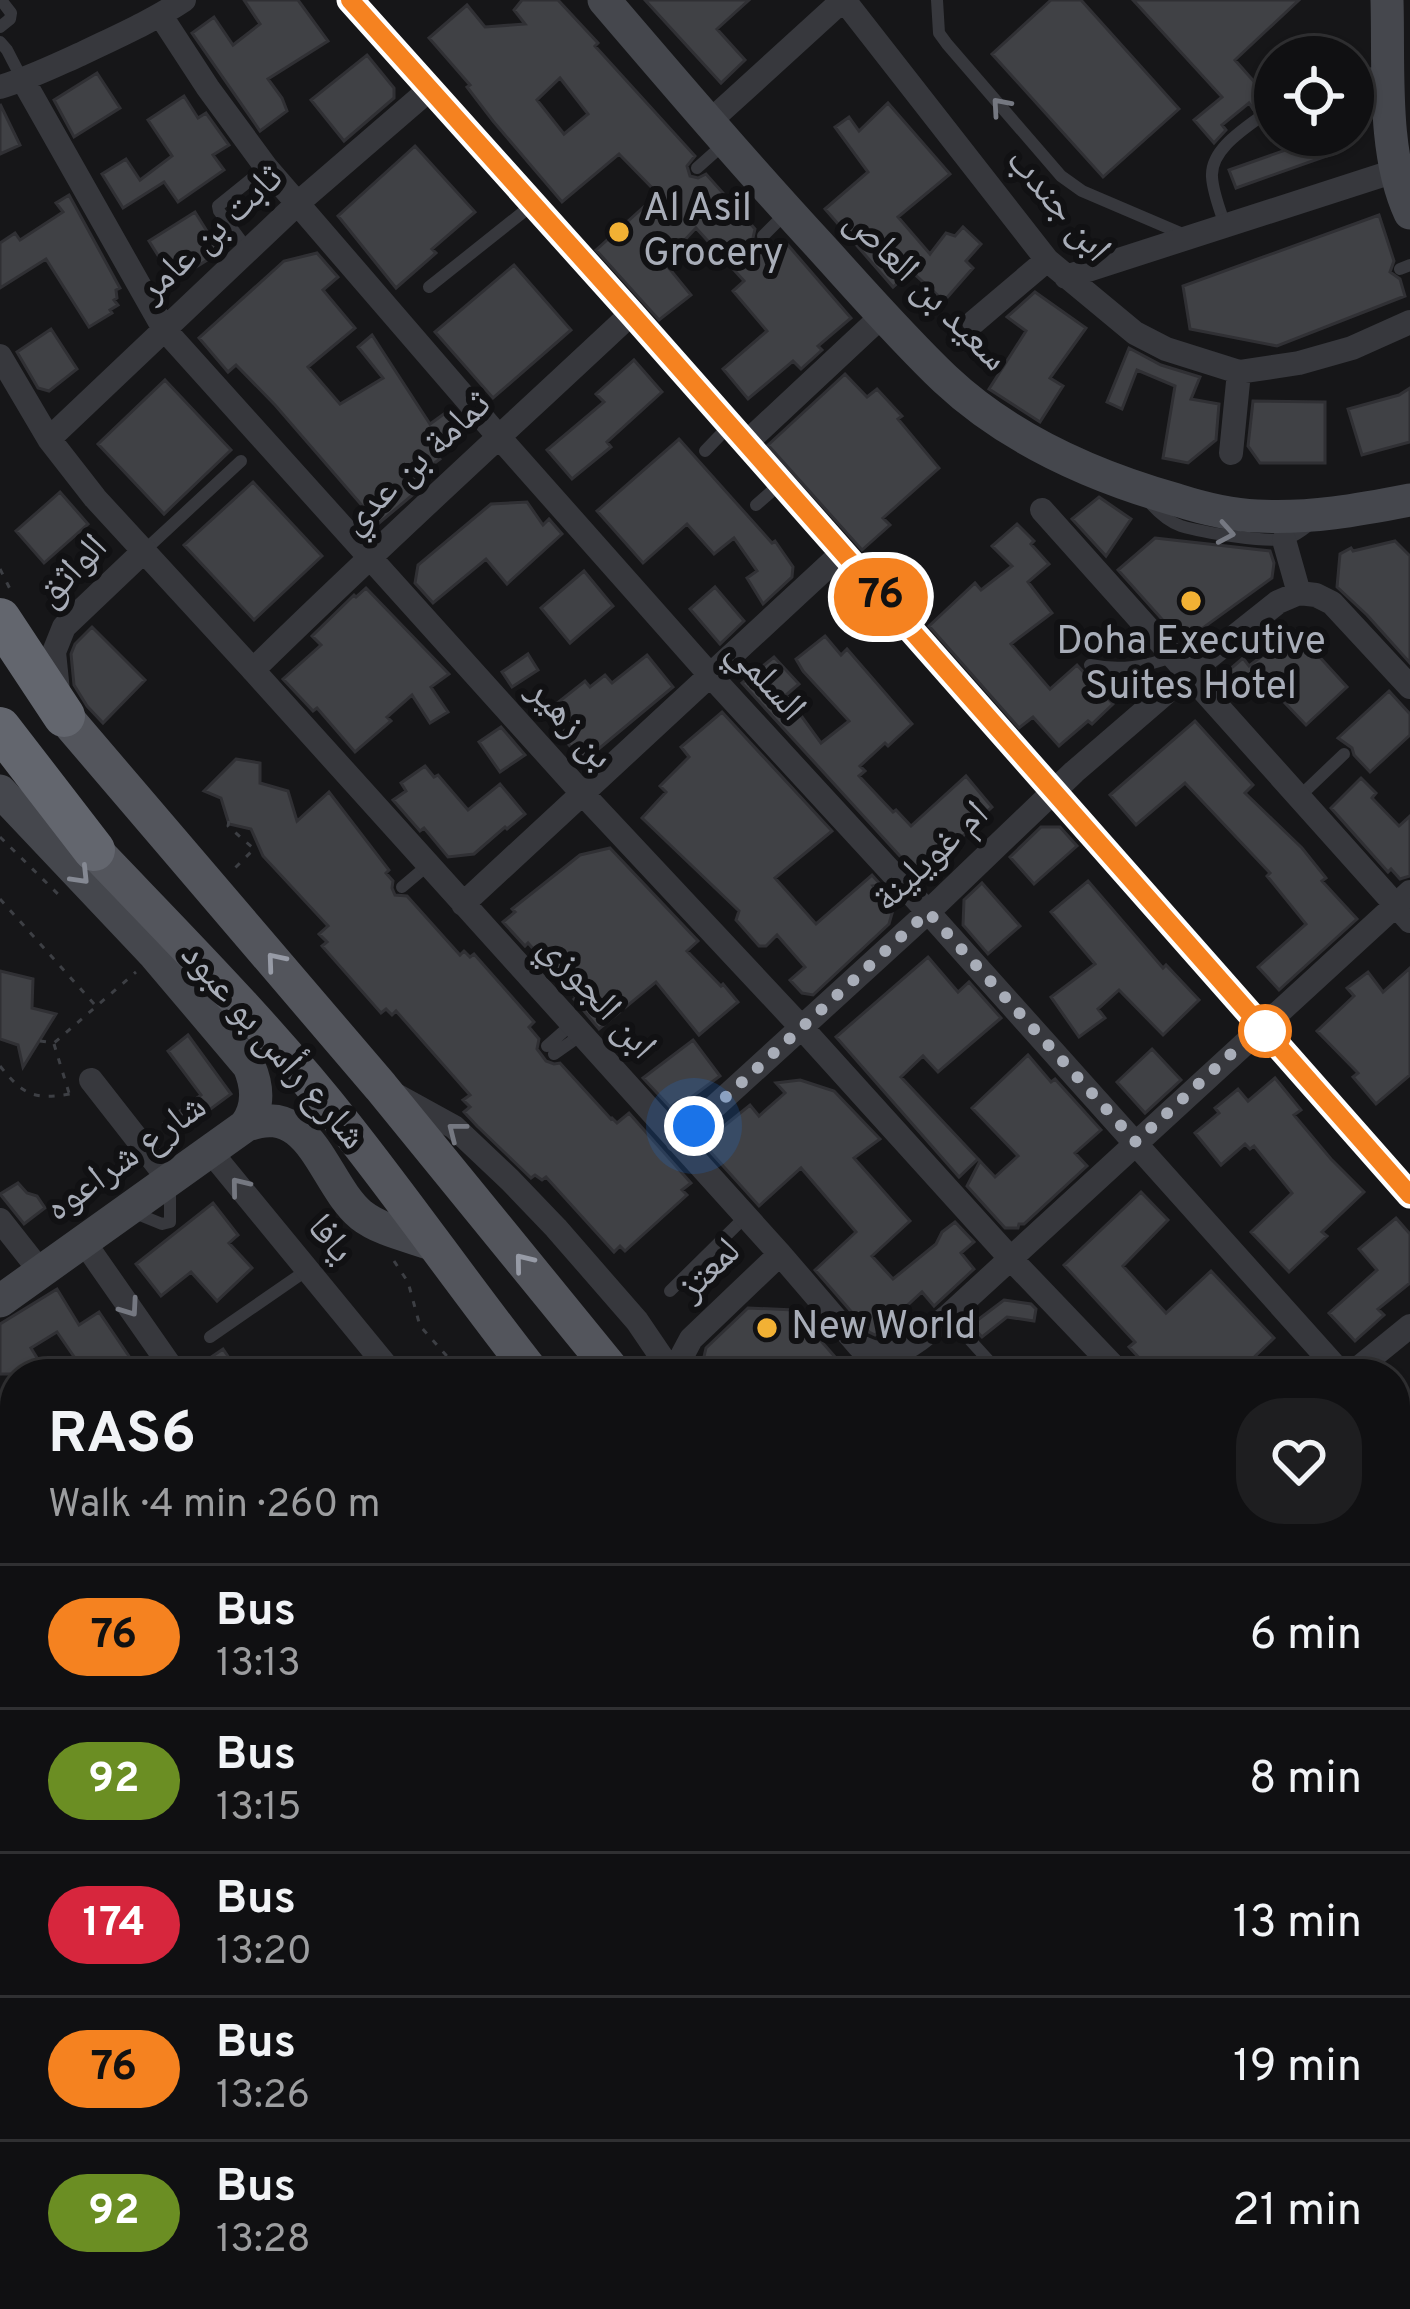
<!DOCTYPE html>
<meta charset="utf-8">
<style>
:root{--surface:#101012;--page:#1e1e20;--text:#f1f3f6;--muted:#9c9d9f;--line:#303032}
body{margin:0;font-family:Overpass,"Noto Naskh Arabic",sans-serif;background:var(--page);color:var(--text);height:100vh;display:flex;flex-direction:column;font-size:45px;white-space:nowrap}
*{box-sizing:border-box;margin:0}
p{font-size:39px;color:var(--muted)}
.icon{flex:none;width:66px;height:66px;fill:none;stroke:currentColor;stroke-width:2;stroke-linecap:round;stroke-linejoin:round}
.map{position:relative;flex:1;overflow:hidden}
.side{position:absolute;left:0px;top:1359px;width:1410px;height:951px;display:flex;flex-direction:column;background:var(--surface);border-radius:48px 48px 0 0;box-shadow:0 3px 9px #0004,0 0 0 3px var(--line)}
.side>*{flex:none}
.badge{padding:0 24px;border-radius:39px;font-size:42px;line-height:78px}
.buttons{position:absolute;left:1254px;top:36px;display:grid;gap:24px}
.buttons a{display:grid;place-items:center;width:120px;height:120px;border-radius:50%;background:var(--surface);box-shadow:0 3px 9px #0004,0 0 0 3px var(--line);font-size:60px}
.you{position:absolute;width:60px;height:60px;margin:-30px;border:9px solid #fff;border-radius:50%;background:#1a73e8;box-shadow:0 0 0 18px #1a73e833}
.map>.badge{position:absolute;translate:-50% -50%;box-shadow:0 0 0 6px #fff}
.round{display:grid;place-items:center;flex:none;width:126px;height:126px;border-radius:48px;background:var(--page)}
.summary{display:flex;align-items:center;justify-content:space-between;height:204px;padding:0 48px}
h1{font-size:57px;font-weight:700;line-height:90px}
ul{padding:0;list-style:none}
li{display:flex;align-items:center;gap:36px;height:144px;padding:0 48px;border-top:3px solid var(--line)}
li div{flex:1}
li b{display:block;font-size:45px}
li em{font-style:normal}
li .badge{min-width:132px;font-weight:700;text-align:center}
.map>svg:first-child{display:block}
.building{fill:#404145;stroke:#303034;stroke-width:3;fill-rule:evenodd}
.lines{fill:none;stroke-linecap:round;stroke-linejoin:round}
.path{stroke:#3d3f44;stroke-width:3;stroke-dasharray:6 9;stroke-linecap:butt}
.lane{stroke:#37383d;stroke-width:12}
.street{stroke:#37383d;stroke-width:24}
.secondary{stroke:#45474d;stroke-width:33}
.primary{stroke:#53555c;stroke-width:36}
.highway{stroke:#63666e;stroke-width:42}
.oneway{stroke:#757881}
.oneway2{stroke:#858993}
.oneway3{stroke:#979ba6}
.line-casing{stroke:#fff;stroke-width:27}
.line{stroke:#f58220;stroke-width:18}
.walk{stroke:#a8adb8;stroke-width:12;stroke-dasharray:0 21.6}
.poi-dot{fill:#f2b134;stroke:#111113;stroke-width:4.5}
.stop-dot{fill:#fff;stroke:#f58220;stroke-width:6}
.labels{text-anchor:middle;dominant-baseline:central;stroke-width:12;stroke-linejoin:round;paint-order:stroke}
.street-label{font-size:39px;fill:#a8adb8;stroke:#111113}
.poi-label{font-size:39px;fill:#a8adb8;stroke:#111113;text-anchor:start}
</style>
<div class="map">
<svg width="1410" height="2309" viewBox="0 0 1410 2309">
<rect width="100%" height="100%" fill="#161618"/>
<path class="building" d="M244,0h54l30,41 -60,38 14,19 5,13 -27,20 -68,-98 22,-16 19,28 27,-21z
M522,0h36l40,43 -3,3 100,110 -8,10 3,10 8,2 8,-4 49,55 -2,9 4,6h12l8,9 10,-9 64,74 -33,28 4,4 -21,19 -8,-8 -45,38 -25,-30 44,-38 -34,-40 11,-10 -48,-53 -32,34 27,33 -32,25 -63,-70 62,-56 -39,-40 -57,48 -69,-81 -26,-34 3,-2 -41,-47 38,-33 18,22 40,-3 -11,-14zM560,78l28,36 -24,20 -27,-34z
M645,0h104l-32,29 28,31 -24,23z
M1051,0h30l98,109 -76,68 -111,-123z
M1133,0h166l-64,60 22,25 18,-15v23l-22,16 -4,-6 -27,22 4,5 -12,13 -20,-23 28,-23z
M367,55l27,33v10l-50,43 -33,-41z
M97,73l23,35 -46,29 -20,-37z
M184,96l14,22 8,-5 23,32 -16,10 11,15 -46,32 -14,-20 -41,26 -21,-34 24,-15 14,21 32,-24 -24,-36z
M888,103l62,71 -52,43 32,37 16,-21 9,3 8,-9 18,17 -15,17 7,7 -29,33 -33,-30 -18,16 -68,-78 43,-37 -33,-45 14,-10 10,14z
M0,104l20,41 -20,9z
M1328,135l7,18 -99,35 -7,-18z
M415,146l60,66 -43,37 4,4 -40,35 -58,-72z
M69,195l51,93 -4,2 1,8 -3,2 4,5 -8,5 2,3 -23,14 -43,-68 -46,29v-45l15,-10 5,7 43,-28 -7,-9z
M195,212l25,40 -46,29 -25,-40z
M1379,215l15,46 -4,11 10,7 5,17 -128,50 -87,-17 -7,-43z
M317,253l21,24 -15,13 32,38 -47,39 32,37 43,-26 -25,-31 14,-12 58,89 22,-16 14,19 -32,22 6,10 -32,23 8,10 -38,32 -103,-119 -39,-40 -8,7 -29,-34 85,-77z
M514,265l57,65 -78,68 -58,-66z
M1035,292l51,36 -36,50 13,8 -23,36 -51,-33 37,-58 -19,-14z
M51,329l26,40 -28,22 -11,-3 -21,-36z
M1129,348l32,17 39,12 -9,22 28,5 -3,36 -28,23 -25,-5 12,-72 -38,-16 -15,39 -15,-7z
M634,360l28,32 -55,50 4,5 -39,32 -25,-29 57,-48 -8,-8z
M845,374l22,23 10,-8 25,27 -4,3 41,49 -56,50 7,7 -28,25 -94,-105z
M165,380l66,70 -67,64 -66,-70z
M1410,388v54l-48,13 -14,-46 51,-14z
M1253,401l72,1v61h-65l-12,-17z
M679,439l93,104 3,-2 18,26 -1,10 -29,27 -16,-26 10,-7 -23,-33 -20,16 -27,-30 -44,39 -46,-52z
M253,482l69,74 -68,64 -70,-75z
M60,492l28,32 -44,39 -28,-32z
M1099,497l32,22 -25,37 -34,-37z
M527,502l16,23 6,-6 13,15 -55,50 -21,-25 -53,44 -18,-20 3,-18 73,-61z
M1017,524l17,17 -3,3 18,20 -21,18 24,31 -41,31 39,45 27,-24 36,39 -21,20 -4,-3 -29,25 -26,-29 -14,11 -90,-102 46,-43 6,7 31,-24 -20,-20z
M1155,538l115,13 4,12 -2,15 -76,55 -28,-7 -50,-56z
M1395,541l15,15v107l-43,-48 -30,-28 3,-33 11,-6 2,3z
M584,571l29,35 -43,37 -29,-35z
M715,587l29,34 -24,23 -30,-35z
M366,588l83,86 -18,13 17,25 -18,11 -18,-28 -25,22 4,4 -36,31 -38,-44 -4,3 -30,-32 38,-34 -9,-9 42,-41 2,2z
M92,627l53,53 -42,43 -16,-17 -13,-21 -3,-31 4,-10z
M1296,630l18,24 2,-1 31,34 -41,38 -43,-45 -14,12 -3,-3 -9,7 -16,-19 22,-19 6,8z
M825,636l16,19 6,-6 65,75 -24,22 -3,-3 -25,23 5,5 -6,5 34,36 3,-2 15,16 55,-50 26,31 -12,11 2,2 -36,30 3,3 -30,24 -177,-194 32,-26 25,27 -13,11 35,48 28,-22 -46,-50 -7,-12z
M528,654l10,16 -26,17 -10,-15z
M647,655l26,32 -90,75 -27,-33 13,-10 -13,-15 29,-23 5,6 15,-12 7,8z
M1389,691l21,23v21l-40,37 -16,-17 -2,-7 -14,-10z
M722,712l110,119 -57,47 41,46 56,-49 9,10 -8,1 20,24 -4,14 -76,71 -11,-2 -12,-13 15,-13 -28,-32 -11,11h-7l-23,-26 3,-9 -97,-93 24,-26 -6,-6 29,-29 -8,-10z
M1195,721l58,64 -8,8 57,55 24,30 -4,3 35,38 -78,71 -21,-23 48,-43 -39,-48 3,-3 -85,-90 -49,42 -26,-30z
M501,727l24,28 -25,17 -21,-30z
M236,759l24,4v20l28,8 9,30 32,-29 60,78 -3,3 7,8 -1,7 3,7 12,1 53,59 4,-4 6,6 4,-3 60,68 -5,5 10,12 -2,10 9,12 8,3 6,-1 51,56 1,-1 5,5 12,-10 62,70 -9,7 5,5 -62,56 -5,-5 -6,6 -68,-75 -4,3 -7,-5 -4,3 -54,-52 -13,-14 6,-5 -7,-7 7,-5 -74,-84 -4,4 -6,-6 -5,4 -59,-67 5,-4 -8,-8 9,-8 -65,-70 -12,-27 -22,-5 -8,-26 -17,-7z
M425,766l9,11 4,-2 30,35 32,-26 25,30 -18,15 -2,-2 -31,27 -26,3 -24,-29 -4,3 -27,-31 13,-9 -5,-8z
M1361,778l15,15 -4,5 27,28 11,-10v60l-10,3 -9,-10 -3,3 -57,-64z
M1041,827h19l17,19 -43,38 -24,-27z
M610,848l88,93 -11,10 34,35 2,-2 15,18 -39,33 -43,-53 -57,47 -25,-30 2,-2 -48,-54 -3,3 -22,-24 12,-10 -3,-3 68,-54z
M1088,881l75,87 3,-3 33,35 -36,35 -44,-45 -21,19 7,9 -26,19 -28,-40 44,-33 -44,-52z
M982,883l38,43 -32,28 -25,-29 1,-25z
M928,957l30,35 11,-10 32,36 -63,54 -15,-16 -22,21 77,82 -19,18 -123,-140z
M1410,968v107l-34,29 -23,-27 5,-4 -41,-42 37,-35 -7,-8 21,-16 15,20z
M0,971l33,8 -1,29 24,6 -33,53 -5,-22 -18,-6z
M188,1035l43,59 -57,42 -10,-13 37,-28 -33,-44z
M693,1040l27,36 -39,29 -3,-4 -8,6 -27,-29z
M1152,1049l29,31 -36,33 -28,-31z
M1028,1055l23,27 4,-3 46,51 -26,23 12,13 -63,58h-5l-1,4h-13l-38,-42 13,-25 15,16 23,-21 -46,-48z
M1275,1078l26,32 -7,5 37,44 33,33 -42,40 5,4 -38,36 -38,-40 41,-39 -38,-47 -4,3 -5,-5 -24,21 -26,-32 24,-20 -4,-5 23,-19 10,12z
M800,1080l34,11 46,48 -26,19 56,63 -38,35 21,23 43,-35 6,-12 13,-10 19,20 -13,11 13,16 -40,37 -12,-14 -47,43 -6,-3 -54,-62 41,-38 -55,-64 -42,38 -53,-59 1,-11 10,-9 2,3 31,-25 9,11 26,-23 -9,-10z
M18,1183l9,10 10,3 8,12 -21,16 -24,-30z
M1141,1192l27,28 -45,46 43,47 45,-42 63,67 -26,25 10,11h-104l-25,-27 6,-5 -71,-77z
M213,1203l25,32 -9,8 23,25 -35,33 -26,-29 -30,24 -25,-32z
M1396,1218l14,16v49l-32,26 6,6 -29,26 -26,-28 48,-43 -18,-21z
M57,1289l22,36 20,-13 42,62h-55l-29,-42 -26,16 16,26h-47v-50z
M1004,1300l27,4 5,5 -2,12 -27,-4 -25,20 -11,-12z
M748,1308l46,2 56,64h-150l6,-26z
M223,1349l17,25h-48v-4z"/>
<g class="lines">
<path class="path" d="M0,569l10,20
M229,821l-1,5 26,23 -22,22
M0,837l63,62
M0,899l95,106
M40,1041l14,2 82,-71
M54,1044l15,49
M0,1066c23,29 34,34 70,28
M394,1261l14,21 12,44 43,48
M1327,2295l12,14
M287,2309l21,-14"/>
<path class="lane" d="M937,0l2,33 8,11 114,132 21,15 103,44
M0,27l10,-8 1,-6 -10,-13
M0,42l7,8 15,29
M1353,76l35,-5
M697,168l28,-25
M1225,225c-5,-15 -12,-32 -13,-48 -2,-31 41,-53 63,-71
M763,236l25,-25
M248,250l-29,-39 -1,-5 47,-38
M1400,269l10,-4
M429,287l103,-82
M705,451l24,-25
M1150,503c8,9 19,19 31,23 20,6 89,18 107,12 10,-3 17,-10 25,-16
M756,505l24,-21
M146,549l95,-88
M1090,665c30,6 56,2 84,-9
M1300,796l44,-42
M402,887l26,-22
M547,1046l25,-22
M554,1054l27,-19
M135,1213l27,11 8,-2v-37
M670,1291l76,-75
M949,1317l41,45 20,12
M210,1337l97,-67
M1395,1553l15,24
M0,1825l15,24
M1395,2035l15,-14
M1395,2078l15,16
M925,2295l11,14
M1028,2295l4,14
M526,2309l20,-14
M746,2309l3,-14"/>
<path class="street" d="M350,0l281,314 779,881
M844,0l203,260 88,73 31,16 73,23 60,-9 53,-15 58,-26
M161,16l47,72 58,79 233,270 211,238 218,237 414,462
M23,80l141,249 418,464 220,235 209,231 110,115
M0,87c28,-8 54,-21 81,-33 35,-17 70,-32 103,-54
M709,122l134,-122
M1066,277l329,-106
M974,322l73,-62
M0,356l49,83 46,59 158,172 527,584 79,92c38,22 60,-8 89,-30l462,-424
M49,439l249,-236 132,-114
M746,443l137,-128
M1231,453l8,-81
M1042,510l368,411
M1284,540l15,53
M253,670c124,-122 252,-238 378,-356
M58,691l-4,-39 10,-25 81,-77
M463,904l379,-351
M91,1080l79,101
M394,1094l60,33 56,53 46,48 81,93 36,53
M677,1141l251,-229 146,-140 116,-100 88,-70 21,-9 17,2 16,8 78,84
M210,1151l183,223
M0,1220l41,52
M84,1242l92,132
M679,1374l4,-20 8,-15 89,-85
M1351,1374l59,-48
M0,1404l15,23
M0,1698l15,-10
M0,1726l15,23
M1395,1726l15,-10
M0,2082l15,22
M1395,2139l15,15
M145,2295l10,14
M815,2295l10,14
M1233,2295l13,14
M844,2309l15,-14
M1129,2309l19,-14"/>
<path class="secondary" d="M604,0c71,83 142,166 216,246 41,45 81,91 125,133 65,61 147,97 232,121 25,8 53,15 80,16 52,3 102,-6 153,-16
M1387,0c2,67 -5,153 23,213
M0,791l155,164 94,111c9,21 10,42 -4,60
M0,1301l245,-175c67,-27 77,56 116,89 19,15 48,21 71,29"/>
<path class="primary" d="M64,716l317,371 234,287
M94,850c86,90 175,179 252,277 64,81 123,166 187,247
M1395,1486l15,-8
M1395,1538l15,-10
M1395,2198l15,16
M1383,2295l13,14
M341,2309l18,-14
M419,2309l19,-14"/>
<path class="highway" d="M0,619l64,97
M0,728l94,122"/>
</g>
<defs><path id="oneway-chevron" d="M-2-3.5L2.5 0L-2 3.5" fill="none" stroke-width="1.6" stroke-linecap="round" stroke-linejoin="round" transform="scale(3)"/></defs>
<g class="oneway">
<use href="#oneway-chevron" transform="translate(1000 106) rotate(-131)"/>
<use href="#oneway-chevron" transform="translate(1226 533) rotate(10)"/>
<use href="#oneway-chevron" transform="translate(456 1131) rotate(-142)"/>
<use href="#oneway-chevron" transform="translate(239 1186) rotate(-129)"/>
<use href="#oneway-chevron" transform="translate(130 1308) rotate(55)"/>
</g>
<use class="oneway2" href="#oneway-chevron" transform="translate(81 876) rotate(46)"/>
<g class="oneway3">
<use href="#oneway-chevron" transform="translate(275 961) rotate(-130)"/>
<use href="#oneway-chevron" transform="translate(523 1262) rotate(-129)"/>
</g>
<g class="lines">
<g class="line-casing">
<path id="line" d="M350,0l282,314 778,881"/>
</g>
<use href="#line" class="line"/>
<path class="walk" d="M694,1126l234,-214 208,230 125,-116 4,5"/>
</g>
<g class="poi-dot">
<circle cx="619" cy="232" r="12"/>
<circle cx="1191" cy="601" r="12"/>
<circle cx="767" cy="1328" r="12"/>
</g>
<circle class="stop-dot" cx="1265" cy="1031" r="24"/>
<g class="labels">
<g class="street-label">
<text transform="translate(1057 206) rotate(49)">ابن جندب</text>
<text transform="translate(212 235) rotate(-43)">ثابت بن عامر</text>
<text transform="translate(925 291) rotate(45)">سعيد بن العاص</text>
<text transform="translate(417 464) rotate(-43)">ثمامة بن عدي</text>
<text transform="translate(73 572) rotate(-46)">الواثق</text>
<text transform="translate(765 681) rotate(48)">السلمي</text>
<text transform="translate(569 725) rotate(48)">بن زهير</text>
<text transform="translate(932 858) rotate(-43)">ام غويلينة</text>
<text transform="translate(596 998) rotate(48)">ابن الجوزي</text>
<text transform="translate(272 1047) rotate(49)">شارع رأس بو عبود</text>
<text transform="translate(127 1159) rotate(-36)">شارع شراعوه</text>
<text transform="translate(329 1240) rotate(51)">يافا</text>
<text transform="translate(710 1271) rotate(-44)">لمعتز</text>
</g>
<g class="poi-label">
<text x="643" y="210">Al Asil<tspan x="643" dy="45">Grocery</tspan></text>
<text x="1191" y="643" text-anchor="middle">Doha Executive<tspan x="1191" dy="45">Suites Hotel</tspan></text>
<text x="791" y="1328">New World</text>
</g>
</g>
</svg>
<div class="buttons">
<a><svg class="icon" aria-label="locate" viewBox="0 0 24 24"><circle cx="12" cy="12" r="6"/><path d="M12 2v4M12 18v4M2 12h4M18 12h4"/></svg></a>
</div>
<div class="you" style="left:694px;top:1126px"></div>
<b class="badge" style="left:881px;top:597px;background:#f58220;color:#111">76</b>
<section class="side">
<div class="summary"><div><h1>RAS6</h1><p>Walk · 4 min · 260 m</p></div><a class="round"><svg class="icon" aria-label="heart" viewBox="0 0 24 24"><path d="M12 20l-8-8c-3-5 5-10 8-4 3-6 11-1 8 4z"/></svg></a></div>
<ul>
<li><span class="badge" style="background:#f58220;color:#111">76</span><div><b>Bus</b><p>13:13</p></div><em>6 min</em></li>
<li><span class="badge" style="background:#6b8e23;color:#fff">92</span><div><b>Bus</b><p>13:15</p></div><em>8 min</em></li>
<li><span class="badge" style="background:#d7263d;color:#fff">174</span><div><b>Bus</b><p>13:20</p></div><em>13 min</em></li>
<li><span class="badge" style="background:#f58220;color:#111">76</span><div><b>Bus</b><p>13:26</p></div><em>19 min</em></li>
<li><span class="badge" style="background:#6b8e23;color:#fff">92</span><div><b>Bus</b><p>13:28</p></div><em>21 min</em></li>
</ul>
</section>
</div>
